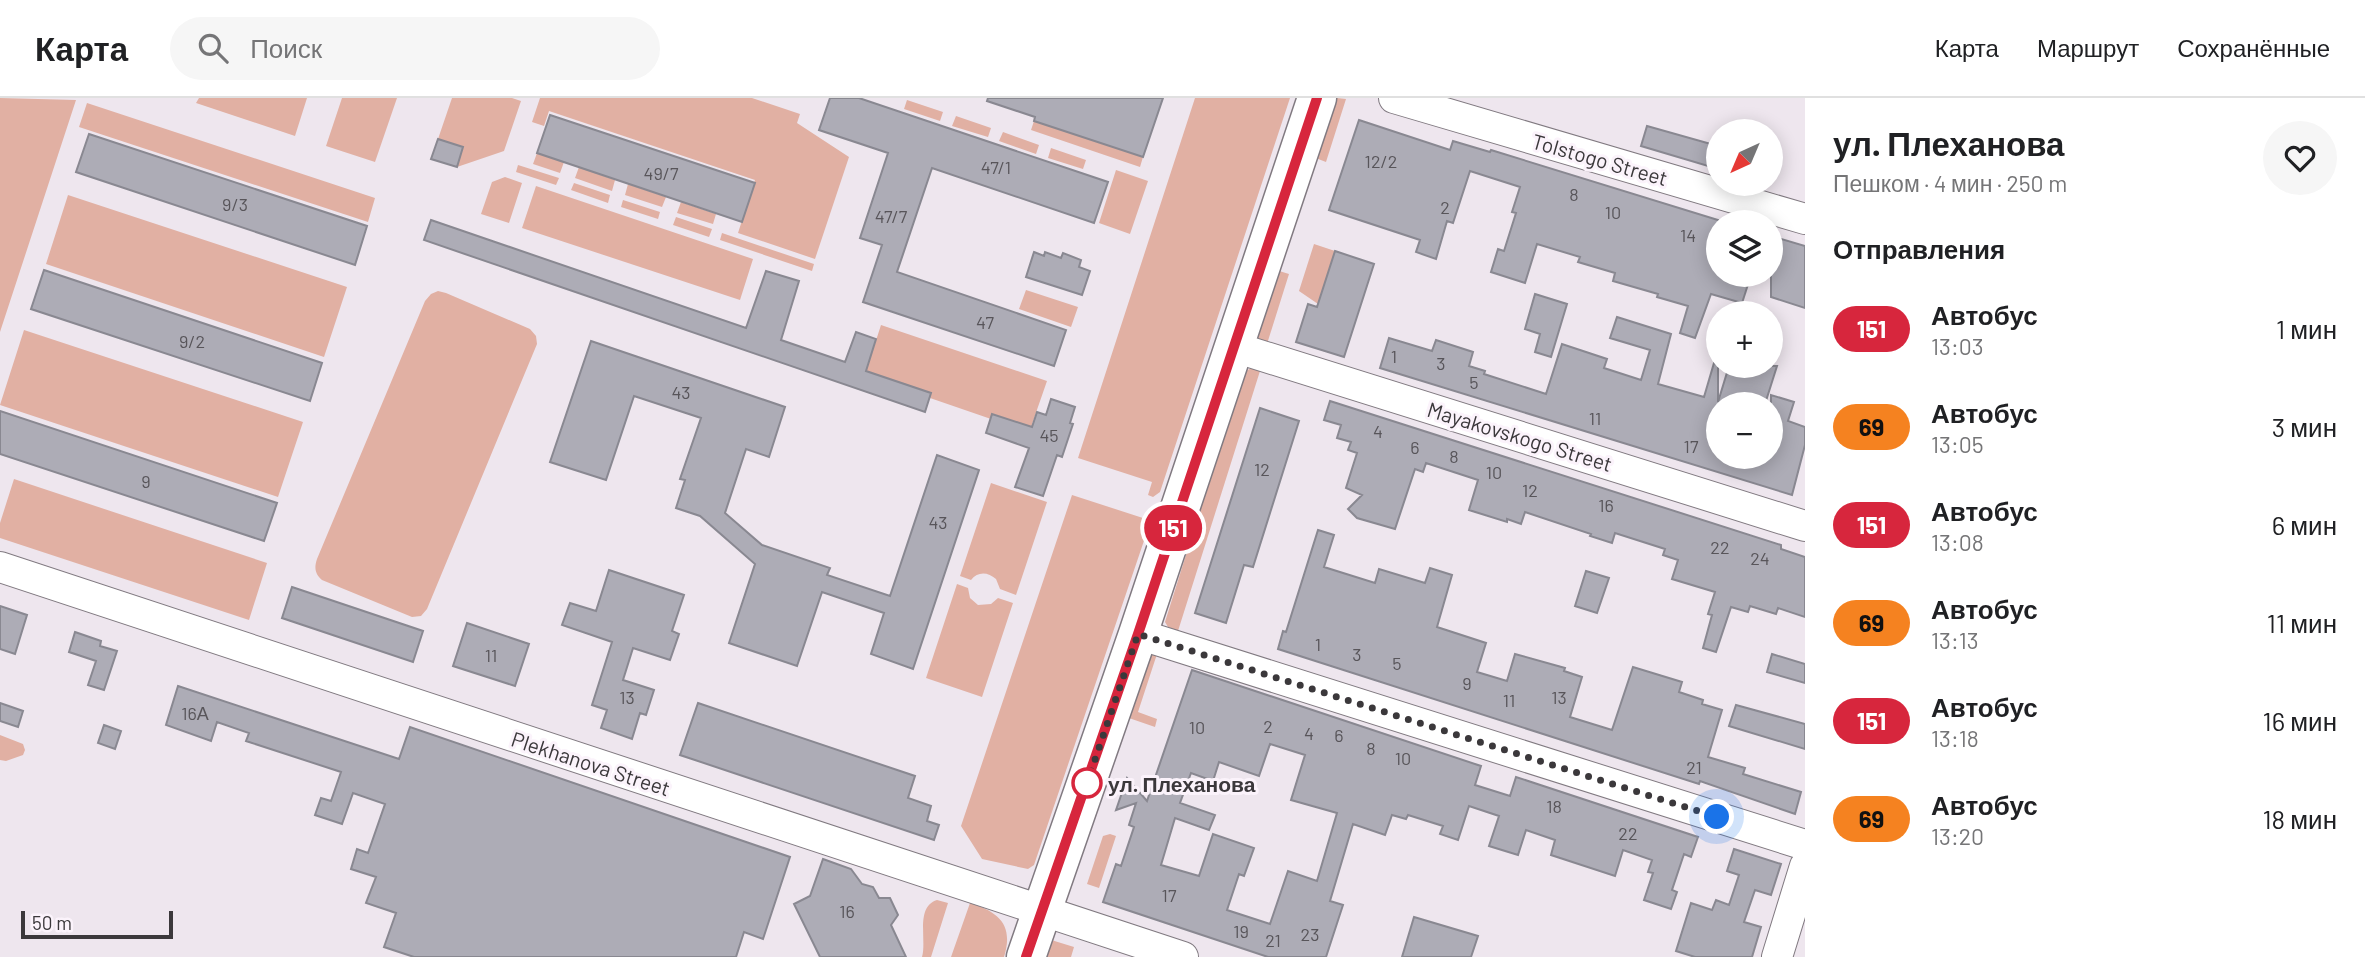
<!DOCTYPE html>
<html lang="ru">
<meta charset="utf-8">
<style>
:root{--surface:#fff;--page:#f6f6f6;--text:#202124;--muted:#757577;--line:#e0e0e0}
body{margin:0;font-family:Barlow,sans-serif;background:var(--page);color:var(--text);height:100vh;display:flex;flex-direction:column;font-size:26px;white-space:nowrap}
*{box-sizing:border-box;margin:0}
p{font-size:23px;color:var(--muted)}
.icon{flex:none;width:38px;height:38px;fill:none;stroke:currentColor;stroke-width:2;stroke-linecap:round;stroke-linejoin:round}
.map{position:relative;flex:1;overflow:hidden}
.side{display:flex;flex-direction:column;background:var(--surface);width:560px}
.side>*{flex:none}
.badge{padding:0 14px;border-radius:23px;font-size:24px;line-height:46px}
.needle{width:46px;rotate:224deg}
.fabs{position:absolute;left:1706px;top:21px;display:grid;gap:14px}
.fabs a{display:grid;place-items:center;width:77px;height:77px;border-radius:50%;background:var(--surface);box-shadow:0 4px 18px #0003;font-size:35px}
.scale{position:absolute;left:21px;bottom:18px;width:152px;box-sizing:border-box;padding-left:7px;border:4px solid #3b383b;border-top:0;font-size:19px;line-height:24px;white-space:nowrap;color:#3b383b;-webkit-text-stroke:5px #fbf3fb;paint-order:stroke}
.you{position:absolute;width:35px;height:35px;margin:-18px;border:5px solid #fff;border-radius:50%;background:#1a73e8;box-shadow:0 0 0 10px #1a73e833}
.map>.badge{position:absolute;translate:-50% -50%;box-shadow:0 0 0 4px #fff}
h2{padding:0 28px;font-size:26px;line-height:63px}
.round{display:grid;place-items:center;flex:none;width:74px;height:74px;border-radius:37px;background:var(--page)}
.headline{display:flex;align-items:center;justify-content:space-between;height:119px;padding:0 28px}
h1{font-size:33px;font-weight:800;line-height:52px}
ul{padding:0;list-style:none}
li{display:flex;align-items:center;gap:21px;height:98px;padding:0 28px}
li div{flex:1}
li b{display:block;font-size:26px}
li em{font-style:normal}
li .badge{min-width:77px;font-weight:700;text-align:center}
header{display:flex;align-items:center;gap:42px;box-sizing:border-box;height:98px;padding:0 35px;background:var(--surface);border-bottom:2px solid var(--line)}
header strong{font-size:33px}
nav{display:flex;gap:38px;margin-inline-start:auto;font-size:24px}
.search{width:490px;height:63px;background:var(--page);display:flex;align-items:center;gap:18px;box-sizing:border-box;padding:0 24px;border-radius:38px;color:var(--muted);font-size:26px}
main{display:flex;flex:1;min-height:0}
.map>svg:first-child{display:block}
.green{fill:#e1b0a3}
.building{fill:#adacb6;stroke:#898891;stroke-width:2;fill-rule:evenodd}
.lines{fill:none;stroke-linecap:round;stroke-linejoin:round}
.minor-casing{stroke:#817a81;stroke-width:32}
.major-casing{stroke:#817a81;stroke-width:41}
.minor{stroke:#fff;stroke-width:30}
.major{stroke:#fff;stroke-width:38}
.line-casing{stroke:#fff;stroke-width:16}
.line{stroke:#d7263d;stroke-width:10}
.walk{stroke:#3b383b;stroke-width:7;stroke-dasharray:0 12.6}
.stop-dot{fill:#fff;stroke:#d7263d;stroke-width:3.5}
.labels{text-anchor:middle;dominant-baseline:central;stroke-width:6;stroke-linejoin:round;paint-order:stroke}
.number-label{font-size:18px;fill:#58555a}
.street-label{font-size:21px;fill:#3b383b;stroke:#fbf3fb}
.stop-label{font-size:21px;font-weight:bold;fill:#3b383b;stroke:#fbf3fb;text-anchor:start}
</style>
<header>
<strong>Карта</strong>
<div class="search"><svg class="icon" aria-label="search" viewBox="0 0 24 24"><circle cx="10" cy="10" r="6"/><path d="M15 15l6 6"/></svg>Поиск</div>
<nav><a>Карта</a><a>Маршрут</a><a>Сохранённые</a></nav>
</header>
<main>
<div class="map">
<svg width="1805" height="859" viewBox="0 0 1805 859">
<rect width="100%" height="100%" fill="#eee6ee"/>
<path class="green" d="M0,0l76,2 -76,232z
M199,0h108l-12,38 -99,-33z
M342,0h55l-22,64 -49,-16z
M452,0h60l9,3 -17,50 -47,16 6,-20 -25,-8z
M540,0h212l48,16 -3,9 52,34 -34,102 -77,-26 17,-53 -206,-69 -5,15 -12,-4z
M1195,0h95l-130,394 -7,5 -5,-2 4,-13 -74,-24z
M1337,0l9,1 -20,63 -13,-5 19,-57z
M907,2l36,12 -3,9 -36,-12z
M87,5l288,95 -7,24 -289,-95z
M956,18l35,12 -3,9 -36,-11z
M1034,23l109,36 -3,10 -109,-37z
M1003,34l36,13 -3,9 -37,-13z
M1051,50l35,12 -3,9 -35,-11z
M537,55l27,9 -4,11 -27,-9z
M518,67l41,13 -3,7 -40,-13z
M579,69l36,13 -3,11 -37,-13z
M1116,72l32,11 -18,53 -31,-11z
M505,79l17,6 -13,40 -28,-9 11,-32z
M574,85l36,12 -2,8 -37,-13z
M628,86l38,13 -4,10 -37,-12z
M536,88l217,73 -13,41 -218,-72z
M68,97l279,92 -23,70 -278,-93z
M623,102l37,12 -2,7 -37,-12z
M681,104l35,12 -3,10 -36,-11z
M676,119l36,12 -3,8 -36,-12z
M722,135l92,31 -2,7 -92,-31z
M1314,146l21,7 -17,53 -19,-13z
M1276,172l13,4 -22,70 -10,-5z
M1026,192l52,17 -7,20 -52,-18z
M438,193l8,2 84,36 6,7 1,8 -110,265 -6,7 -9,1 -90,-37c-7,-6 -8,-12 -5,-21l108,-258 6,-7z
M881,227l166,56 -16,46 -38,-13 -2,5 -61,-21 1,-5 -46,-16 -7,19 -18,-6z
M24,232l279,92 -25,75 -278,-92z
M1251,270l9,3 -82,260 -10,-4 -3,-5 78,-249z
M14,381l253,84 -18,57 -249,-82v-15z
M991,385l56,19 -31,93 -16,-6 -4,-10c-8,-7 -18,-8 -25,1l-11,-4z
M1072,397l74,24 3,7 -115,339 -6,4 -46,-10 -21,-33z
M957,486l11,4 2,10 8,7 13,-1 7,-6 15,5 -31,94 -56,-19z
M1150,551l7,5 -19,58 19,7 -2,8 -29,-10z
M0,637l23,9 2,6 -2,5 -17,6 -6,-1z
M1110,736l6,2 -17,52 -12,-4 16,-48z
M937,802l11,3 -17,54h-9c5,-17 -7,-50 15,-57z
M970,805c29,9 44,22 34,54h-53z
M1048,841l26,8 -3,10h-30z"/>
<path class="building" d="M830,0h29l249,84 -14,41 -162,-55 -35,104 169,58 -12,36 -191,-64 19,-57 -22,-7 28,-85 -69,-23z
M988,0h175l-20,59 -109,-36 1,-4 -48,-16z
M550,17l205,68 -13,39 -205,-69z
M1359,22l91,30 3,-9 37,11 1,-2 227,70v55h33l-9,28 -31,-9 -16,44 -15,-5 8,-27 -31,-9 1,-3 -45,-13 2,-8 -37,-11 2,-5 -43,-13 -12,39 -34,-11 7,-23 6,2 12,-38 -4,-1 8,-25 -50,-16 -17,52 -6,-2 -11,38 -20,-7 4,-12 -91,-30z
M1647,28l71,20v23l-77,-23z
M89,36l278,92 -12,39 -279,-93z
M438,41l25,8 -6,20 -26,-8z
M431,122l315,108 20,-57 33,10 -18,59 64,22 11,-30 20,7 -10,32 65,22 -6,19 -501,-172z
M1771,138l34,10v62l-34,-11z
M1335,153l39,13 -30,93 -48,-15 12,-38 9,3z
M1034,154l10,4 1,-4 16,6 2,-5 18,7 -2,7 11,4 -8,24 -56,-18z
M44,172l278,93 -12,38 -279,-92z
M1535,196l32,10 -16,53 -16,-5 5,-18 -15,-5z
M1617,219l54,17 -13,50 46,13 10,-34 4,1v38l11,-36h48l-12,38h-47v53h53v-62l23,7 -6,19 17,6v18l-13,50 -412,-127 9,-30 43,13 4,-11 37,12 -4,14 16,5 -1,3 62,20 16,-50 45,15 -3,9 37,12 9,-30 -40,-12z
M591,243l194,66 -16,50 -23,-8 -21,64 37,32 68,23 -3,7 63,21 47,-141 42,15 -66,199 -42,-15 13,-41 -62,-21 -25,74 -68,-23 26,-79 -55,-48 -24,-8 9,-28 -5,-1 21,-61 -67,-22 -28,84 -56,-18z
M1051,301l24,8 -5,16 3,1 -11,33 -5,-2 -14,41 -28,-9 14,-39 -43,-15 6,-19 40,13 5,-15 9,3z
M1330,303l451,144v4l24,8v60l-27,-9 -2,6 -26,-8 -2,6 -17,-5 -15,45 -13,-4 9,-33 -4,-1 7,-22 -43,-13 6,-19 -15,-5 2,-6 -50,-16 -3,10 -22,-7 1,-2 -66,-22 -4,12 -14,-5v3l-38,-12 9,-30 -52,-17 -3,9 -8,-3 -20,60 -38,-11 -9,-9 14,-14 -16,-7 11,-35 -9,-3 3,-8 -14,-4 4,-13 -17,-5z
M1260,310l39,13 -46,146 -9,-2 -18,58 -31,-10z
M0,313l277,92 -13,38 -264,-87z
M1318,432l16,5 -10,32 51,16 4,-14 46,14 5,-15 22,7 -15,52 49,16 -9,29 30,9 8,-27 50,14 -1,3 18,6 -12,40 42,13 21,-63 49,15 -3,10 24,8 -1,4 20,6 -14,47 37,11 -2,6 58,18 -6,22 -95,-33 -1,3 -421,-135 5,-18 3,1z
M609,472l75,25 -12,36 7,3 -9,26 -37,-12 -10,32 31,10 -8,25 -6,-2 -8,26 -31,-11 6,-18 -15,-5 20,-63 -50,-17 8,-22 26,8z
M1586,473l23,7 -12,35 -22,-7z
M292,489l131,44 -10,31 -131,-44z
M0,508l27,9 -12,39 -15,-5z
M467,525l62,21 -14,42 -62,-20z
M75,534l26,9 -1,5 17,5 -13,39 -16,-5 8,-24 -27,-9z
M1772,556l33,10v19l-38,-11z
M1192,572l289,96 -6,19 35,11 6,-19 182,60 -7,20 -7,-3 -12,36 5,2 -6,17 -27,-9 9,-27 -5,-1 4,-12 -29,-10 -8,26 -64,-21 4,-15 -29,-10 -8,25 -29,-9 10,-30 -30,-10 -11,34 -18,-6 3,-8 -35,-11 -2,4 -14,-4 -7,20 -32,-11 -23,77 13,4 -17,52h-58l-165,-55 13,-38 5,2 13,-39 -5,-2 7,-22 -20,7 11,-32 20,23zM1270,646l35,11 -14,45 46,13 -20,68 -29,-10 -18,53 -43,-14 12,-36 5,2 10,-28 -41,-14 -14,42 -38,-11 14,-47 34,12 6,-15 -35,-12 11,-30 22,8 6,-19 40,14z
M178,588l221,73 11,-32 380,130 -27,82 -19,-7 -8,25h-322l-30,-10 12,-34 -30,-10 10,-26 -25,-8 6,-20 11,4 17,-49 -32,-11 -11,31 -27,-9 6,-17 10,3 10,-29 -95,-31 3,-8 -32,-11 -6,19 -45,-16z
M0,605l23,8 -5,16 -18,-6z
M698,605l217,73 -7,22 23,8 -4,15 12,4 -5,15 -254,-85z
M1736,607l69,19v25l-76,-23z
M104,627l17,6 -6,18 -17,-6z
M1734,751l47,15 -10,31 -16,-5 -11,32 17,5 -9,30h-57l-19,-6 15,-48 21,7 4,-10 13,5 10,-30 -12,-4z
M823,761l28,10 11,15 11,3 6,11h11l8,17 -7,10 15,32h-86l-26,-53 16,-8z
M1414,819l64,19 -7,21h-69z"/>
<g class="lines">
<g class="minor-casing">
<path id="minor" d="M1394,0l411,121
M1234,249l571,179
M0,469l1183,390
M1138,536l667,211
M1777,859l28,-91"/>
</g>
<g class="major-casing">
<path id="major" d="M1026,859l112,-323 179,-536"/>
</g>
<use href="#minor" class="minor"/>
<use href="#major" class="major"/>
</g>
<g class="lines">
<g class="line-casing">
<path id="line" d="M1026,859l112,-323 179,-536"/>
</g>
<use href="#line" class="line"/>
<path class="walk" d="M1087,685l51,-149 579,183"/>
</g>
<circle class="stop-dot" cx="1087" cy="685" r="14"/>
<g class="labels">
<g class="number-label">
<text x="1381" y="63">12/2</text>
<text x="996" y="69">47/1</text>
<text x="661" y="75">49/7</text>
<text x="1574" y="96">8</text>
<text x="235" y="106">9/3</text>
<text x="1445" y="109">2</text>
<text x="1613" y="114">10</text>
<text x="891" y="118">47/7</text>
<text x="1688" y="137">14</text>
<text x="985" y="224">47</text>
<text x="192" y="243">9/2</text>
<text x="1394" y="258">1</text>
<text x="1441" y="265">3</text>
<text x="1474" y="284">5</text>
<text x="681" y="294">43</text>
<text x="1595" y="320">11</text>
<text x="1378" y="333">4</text>
<text x="1049" y="337">45</text>
<text x="1691" y="348">17</text>
<text x="1415" y="349">6</text>
<text x="1454" y="358">8</text>
<text x="1262" y="371">12</text>
<text x="1494" y="374">10</text>
<text x="146" y="383">9</text>
<text x="1530" y="392">12</text>
<text x="1606" y="407">16</text>
<text x="938" y="424">43</text>
<text x="1720" y="449">22</text>
<text x="1760" y="460">24</text>
<text x="1318" y="546">1</text>
<text x="1357" y="556">3</text>
<text x="491" y="557">11</text>
<text x="1397" y="565">5</text>
<text x="1467" y="585">9</text>
<text x="627" y="599">13</text>
<text x="1559" y="599">13</text>
<text x="1509" y="602">11</text>
<text x="195" y="615">16А</text>
<text x="1268" y="628">2</text>
<text x="1197" y="629">10</text>
<text x="1309" y="635">4</text>
<text x="1339" y="637">6</text>
<text x="1371" y="650">8</text>
<text x="1403" y="660">10</text>
<text x="1694" y="669">21</text>
<text x="1554" y="708">18</text>
<text x="1628" y="735">22</text>
<text x="1169" y="797">17</text>
<text x="847" y="813">16</text>
<text x="1241" y="833">19</text>
<text x="1310" y="836">23</text>
<text x="1273" y="842">21</text>
</g>
<g class="street-label">
<text transform="translate(1600 61) rotate(16)">Tolstogo Street</text>
<text transform="translate(1520 338) rotate(17)">Mayakovskogo Street</text>
<text transform="translate(591 665) rotate(18)">Plekhanova Street</text>
</g>
<g class="stop-label">
<text x="1108" y="685">ул. Плеханова</text>
</g>
</g>
</svg>
<div class="fabs">
<a><svg class="needle" viewBox="-14 -14 28 28"><path d="M0-13l5 13h-10z" fill="#e53935"/><path d="M0 13l5-13h-10z" fill="#757577"/></svg></a>
<a><svg class="icon" aria-label="layers" viewBox="0 0 24 24"><path d="M12 4l9 5-9 5-9-5zM3 14l9 5 9-5"/></svg></a>
<a>+</a>
<a>−</a>
</div>
<div class="scale">50 m</div>
<div class="you" style="left:1717px;top:719px"></div>
<b class="badge" style="left:1173px;top:430px;background:#d7263d;color:#fff">151</b>
</div>
<section class="side">
<div class="headline"><div><h1>ул. Плеханова</h1><p>Пешком · 4 мин · 250 m</p></div><a class="round"><svg class="icon" aria-label="heart" viewBox="0 0 24 24"><path d="M12 20l-8-8c-3-5 5-10 8-4 3-6 11-1 8 4z"/></svg></a></div>
<h2>Отправления</h2>
<ul>
<li><span class="badge" style="background:#d7263d;color:#fff">151</span><div><b>Автобус</b><p>13:03</p></div><em>1 мин</em></li>
<li><span class="badge" style="background:#f58220;color:#111">69</span><div><b>Автобус</b><p>13:05</p></div><em>3 мин</em></li>
<li><span class="badge" style="background:#d7263d;color:#fff">151</span><div><b>Автобус</b><p>13:08</p></div><em>6 мин</em></li>
<li><span class="badge" style="background:#f58220;color:#111">69</span><div><b>Автобус</b><p>13:13</p></div><em>11 мин</em></li>
<li><span class="badge" style="background:#d7263d;color:#fff">151</span><div><b>Автобус</b><p>13:18</p></div><em>16 мин</em></li>
<li><span class="badge" style="background:#f58220;color:#111">69</span><div><b>Автобус</b><p>13:20</p></div><em>18 мин</em></li>
</ul>
</section>
</main>
